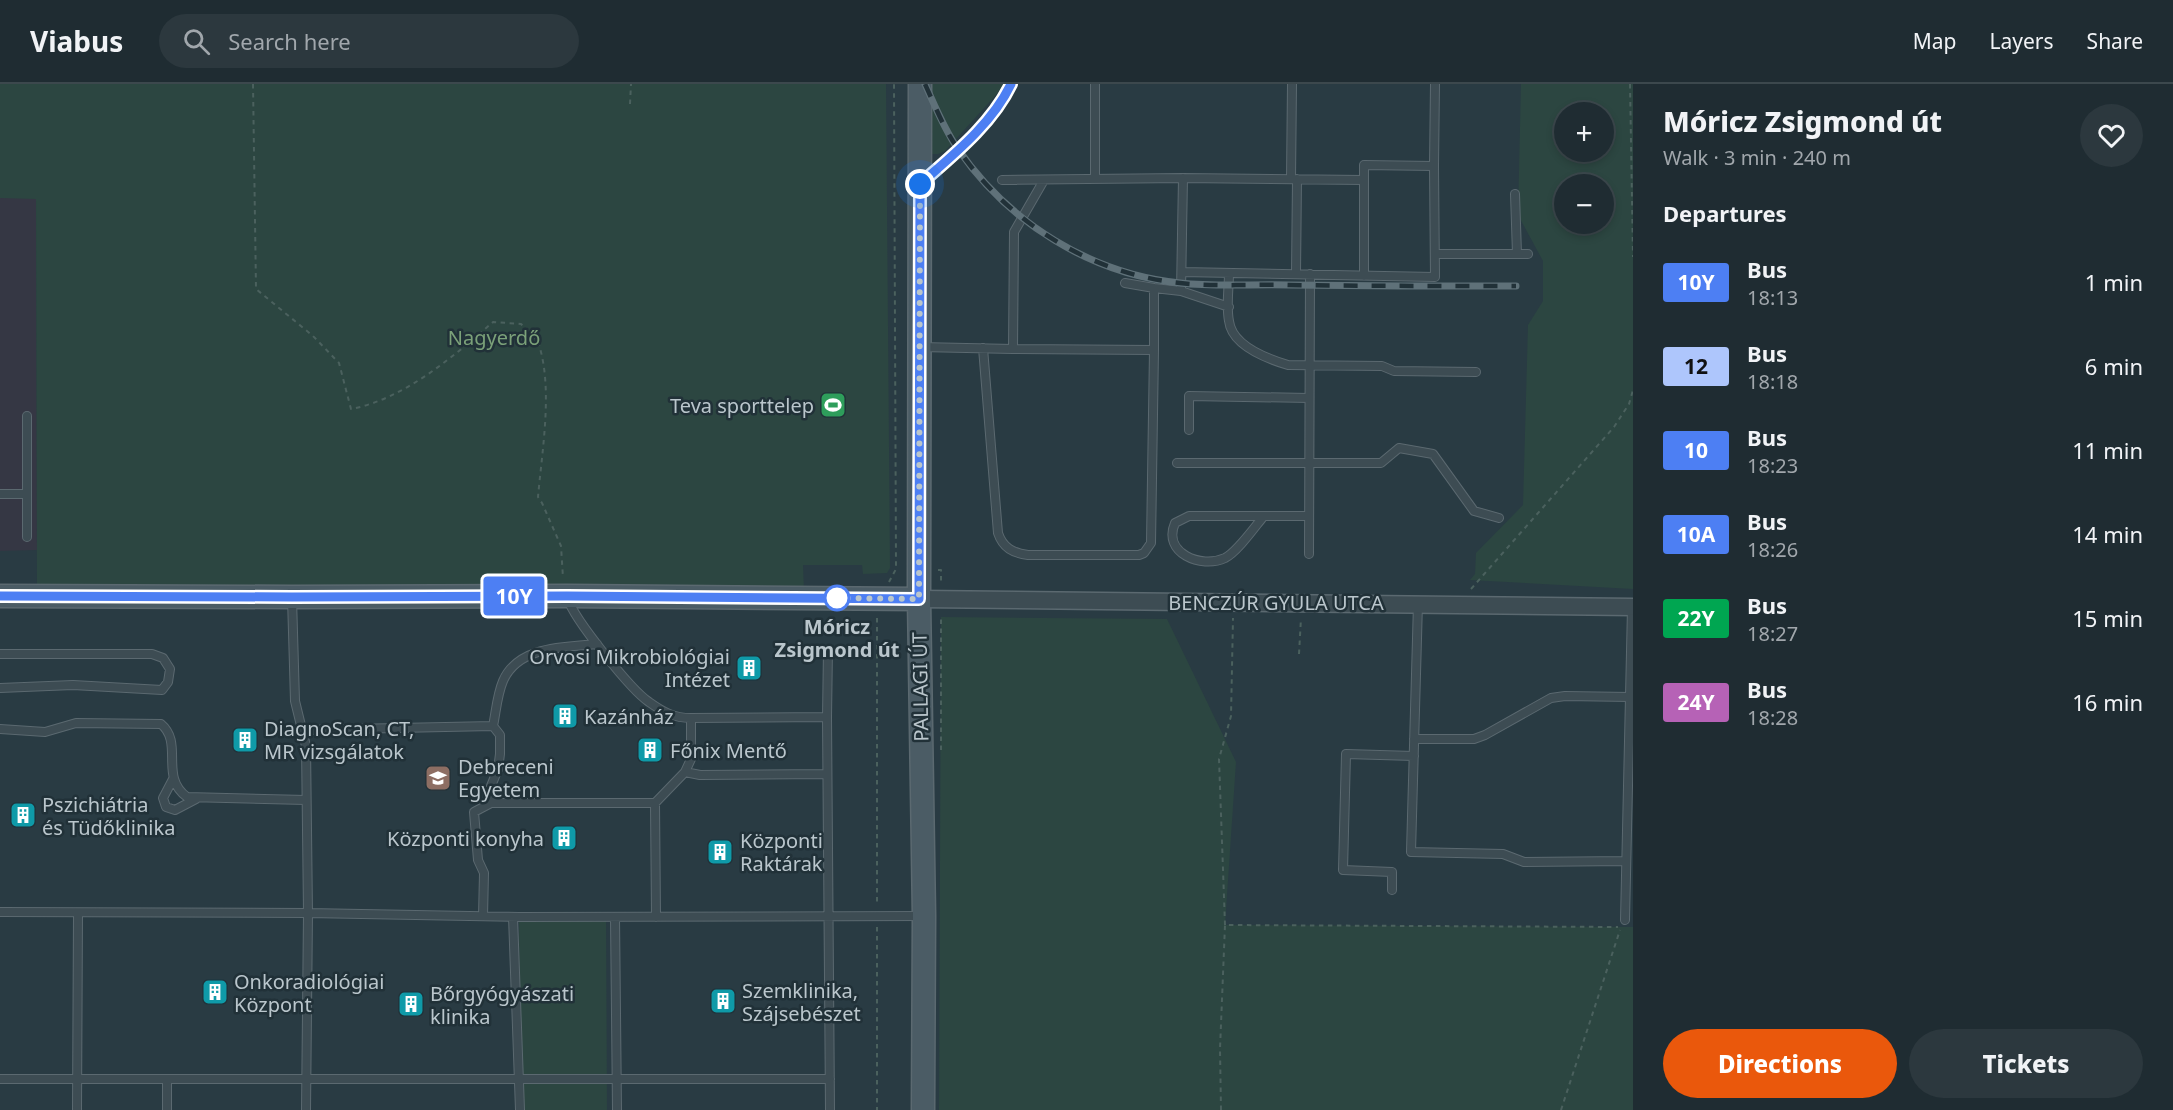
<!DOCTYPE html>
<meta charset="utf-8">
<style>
:root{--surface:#1f2c32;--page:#2c383e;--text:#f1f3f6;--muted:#a1a7ac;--line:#3c484d;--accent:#ea580c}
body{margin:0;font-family:"Noto Sans",sans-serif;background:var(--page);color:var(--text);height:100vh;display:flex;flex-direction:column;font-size:22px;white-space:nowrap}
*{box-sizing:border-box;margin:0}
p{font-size:20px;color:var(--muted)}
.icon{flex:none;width:33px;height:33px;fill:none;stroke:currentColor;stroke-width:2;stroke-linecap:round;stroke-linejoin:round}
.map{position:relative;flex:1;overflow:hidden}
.panel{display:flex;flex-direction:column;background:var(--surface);width:540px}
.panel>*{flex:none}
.badge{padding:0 12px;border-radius:4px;font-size:21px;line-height:39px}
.controls{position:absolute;left:1554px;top:18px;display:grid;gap:12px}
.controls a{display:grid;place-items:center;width:60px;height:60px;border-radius:50%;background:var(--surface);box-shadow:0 3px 9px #0003,0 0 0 2px var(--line);font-size:30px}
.you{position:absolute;width:30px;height:30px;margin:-15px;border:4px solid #fff;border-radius:50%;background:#1a73e8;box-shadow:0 0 0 9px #1a73e833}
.map>.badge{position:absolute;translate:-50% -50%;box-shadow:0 0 0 3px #fff}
h2{padding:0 30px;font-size:22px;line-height:54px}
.round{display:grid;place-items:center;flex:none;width:63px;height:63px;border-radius:32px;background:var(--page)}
.head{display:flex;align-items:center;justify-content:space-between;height:102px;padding:0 30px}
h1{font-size:28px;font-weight:800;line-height:45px}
.cta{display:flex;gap:12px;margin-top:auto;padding:12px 30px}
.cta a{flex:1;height:69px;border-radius:36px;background:var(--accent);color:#fff;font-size:24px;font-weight:800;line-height:69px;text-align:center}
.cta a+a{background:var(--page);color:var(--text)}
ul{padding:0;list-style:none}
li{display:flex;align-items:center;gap:18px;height:84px;padding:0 30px}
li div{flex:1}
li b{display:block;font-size:22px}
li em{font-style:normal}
li .badge{min-width:66px;font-weight:700;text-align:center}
header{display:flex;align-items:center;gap:36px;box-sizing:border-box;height:84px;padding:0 30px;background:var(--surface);border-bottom:2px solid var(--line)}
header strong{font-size:28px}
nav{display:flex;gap:33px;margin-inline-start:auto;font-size:21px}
.search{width:420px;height:54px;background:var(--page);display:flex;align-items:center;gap:15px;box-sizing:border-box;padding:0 21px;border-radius:33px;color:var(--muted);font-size:22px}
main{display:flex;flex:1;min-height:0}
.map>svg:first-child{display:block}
.medical{fill:#353744}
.green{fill:#2c4641;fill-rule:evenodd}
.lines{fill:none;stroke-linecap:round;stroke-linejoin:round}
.lane-casing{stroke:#5b6970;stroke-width:10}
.street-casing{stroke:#5b6970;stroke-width:19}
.secondary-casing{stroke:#5b6970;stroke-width:25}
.path{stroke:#4b615e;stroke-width:2;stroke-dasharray:4.5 4.5;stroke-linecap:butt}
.lane{stroke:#3d4c53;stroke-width:8}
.street{stroke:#3d4c53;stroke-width:16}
.secondary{stroke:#4b5c65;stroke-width:22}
.rail-casing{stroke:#5f7179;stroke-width:7}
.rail{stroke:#213138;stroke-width:4.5;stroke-dasharray:14;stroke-linecap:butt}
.line-casing{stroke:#fff;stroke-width:14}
.line{stroke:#4d7ff3;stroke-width:9}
.walk{stroke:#bac6cc;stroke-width:6;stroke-dasharray:0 10.8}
.stop-dot{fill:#fff;stroke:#4d7ff3;stroke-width:3}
.labels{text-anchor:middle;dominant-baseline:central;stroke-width:5;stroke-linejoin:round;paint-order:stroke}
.park-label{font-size:20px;fill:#7ba179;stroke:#213138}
.poi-label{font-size:20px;fill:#bac6cc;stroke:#213138;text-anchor:start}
.street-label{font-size:20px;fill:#bac6cc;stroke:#213138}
.stop-label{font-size:20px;font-weight:bold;fill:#bac6cc;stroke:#213138}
</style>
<header>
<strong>Viabus</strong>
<div class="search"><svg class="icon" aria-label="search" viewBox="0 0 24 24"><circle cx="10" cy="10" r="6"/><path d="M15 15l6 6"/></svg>Search here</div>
<nav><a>Map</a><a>Layers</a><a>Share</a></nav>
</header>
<main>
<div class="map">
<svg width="1633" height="1026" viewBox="0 0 1633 1026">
<rect width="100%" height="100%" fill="#293b43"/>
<path class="medical" d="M0,114h36l1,352 -37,1z"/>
<path class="green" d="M0,0h886l4,484 -3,5 -24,1 -1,-9h-59l1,26 -767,-4 -1,-388 -36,-1z
M929,0h75l-9,12 -50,55 -7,3h-7z
M1521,0h112v505l-163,-9 5,-6 1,-21 47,-48 5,-180 15,-24v-40l-25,-46zM1564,28h40v40h-40zM1564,100h40v40h-40z
M941,533l226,2 69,143 -11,163 408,2v183h-694z
M519,833h87l1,193h-87z"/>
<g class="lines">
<g class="lane-casing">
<path id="lane" d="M1095,95v-95
M1291,95l1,-95
M1002,96l181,-2 181,2v-15l70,1 1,-82
M1044,96l-30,52 -1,117 141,1v-62l27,3 2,-113
M923,98c32,-29 69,-59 88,-98
M1515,110l2,60
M1435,170h93
M1182,188l253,5 -1,-111
M1229,189c0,15 -3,33 0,48 3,25 39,38 59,44l94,1 12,5 82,1
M1296,190l1,-95
M1364,192v-96
M1125,199l29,5
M1181,207l48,16
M920,263l93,2
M983,264l15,185c5,15 15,20 30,22h111l5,-2 7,-10 3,-193
M27,332v121
M1189,346v-34l120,2
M1177,379h204l18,-15 34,6 41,57 25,7
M0,410h27
M1263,433c-9,11 -26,35 -38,41 -24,11 -63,-5 -50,-35l14,-7h120
M1309,470l1,-280
M292,514l3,103 11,45 2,167 -2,197
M568,515c6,20 63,91 81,103 14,10 25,16 42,16
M1418,519l-7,249 92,2 21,8 102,-1
M0,570h152l11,4 7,11 -2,13 -6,8 -89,-5 -73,3
M827,633l3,393
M493,642c3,-14 4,-31 10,-45 15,-35 61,-34 94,-37
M0,645l45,3 31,-9 85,1c23,19 -2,53 26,73l119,3
M302,646l191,-4 7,9v19l-2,15 -7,17v17h164l1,114
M1414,655h60l11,-4 66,-37 14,-2 65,1
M685,688l15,3 127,-1
M173,695l-10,19 3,9 9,3 21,-11
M655,719l30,-31 6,-13v-41l136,-1 1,-68
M1392,806v-18l-49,-2 3,-116 68,2
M0,828l308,1 211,4 404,-1
M483,832l1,-43 -6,-13 -4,-48 17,-9
M513,833l7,193
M615,833l2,193
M1625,836l7,-313
M0,995h830
M77,1026l1,-196
M167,1026v-31"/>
</g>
<g class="street-casing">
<path id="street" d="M919,515l714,8"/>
</g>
<g class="secondary-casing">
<path id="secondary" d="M920,0l-1,515 5,317 -1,194
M0,512l292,1 275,-1 352,3"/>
</g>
<path class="path" d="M253,0l3,205 57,47 26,27 12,46c53,-10 102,-52 142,-87l28,2c6,6 16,13 18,21 14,44 3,106 -1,152l4,6 19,43 2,32
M1630,0l3,173
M630,20l1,-20
M938,486h3v15
M889,498l7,-13 -2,-485
M1471,505l143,-162 15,-23 4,-14
M877,534v288
M1299,570l2,-36
M941,666v-135
M1225,841l-6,-166 12,-43 2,-98
M877,843v183
M1221,1026l-1,-61 5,-124 393,2
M1561,1026l59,-180"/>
<use href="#lane" class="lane"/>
<use href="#street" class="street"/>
<use href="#secondary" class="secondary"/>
<g class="rail-casing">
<path id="rail" d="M925,0c10,22 19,45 33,65 51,74 133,125 222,134 36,4 73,1 109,2 76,1 151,1 227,1"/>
</g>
<use href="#rail" class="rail"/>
</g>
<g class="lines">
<g class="line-casing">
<path id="line" d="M0,512l292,1 275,-1 352,3 1,-415c33,-29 72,-60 91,-100"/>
</g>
<use href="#line" class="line"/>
<path class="walk" d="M837,514l82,1 1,-415"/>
</g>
<defs>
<g id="stadium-square" transform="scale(1.35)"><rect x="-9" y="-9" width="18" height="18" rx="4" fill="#2e9e5b" stroke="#213138"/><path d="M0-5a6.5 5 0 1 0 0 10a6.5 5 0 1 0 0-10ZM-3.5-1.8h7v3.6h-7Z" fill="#fff"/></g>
<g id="building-square" transform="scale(1.35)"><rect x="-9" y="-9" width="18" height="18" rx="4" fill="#0f9aa8" stroke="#213138"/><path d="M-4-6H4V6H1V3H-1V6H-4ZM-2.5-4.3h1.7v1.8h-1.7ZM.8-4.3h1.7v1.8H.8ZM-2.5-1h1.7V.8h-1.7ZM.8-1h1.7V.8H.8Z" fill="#fff"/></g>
<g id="university-square" transform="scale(1.35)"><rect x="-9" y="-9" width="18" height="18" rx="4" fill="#8d6e63" stroke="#213138"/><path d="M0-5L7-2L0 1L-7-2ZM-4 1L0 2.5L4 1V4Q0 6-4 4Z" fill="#fff"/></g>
</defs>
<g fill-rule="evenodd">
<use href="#stadium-square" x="833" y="321"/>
<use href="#building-square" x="749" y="584"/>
<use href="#building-square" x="565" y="632"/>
<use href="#building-square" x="245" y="656"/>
<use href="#building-square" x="650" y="666"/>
<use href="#university-square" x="438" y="694"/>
<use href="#building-square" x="23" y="731"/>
<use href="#building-square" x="564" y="754"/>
<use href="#building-square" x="720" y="768"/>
<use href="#building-square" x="215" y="908"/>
<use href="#building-square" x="723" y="917"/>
<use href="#building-square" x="411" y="920"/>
</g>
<circle class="stop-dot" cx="837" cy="514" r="12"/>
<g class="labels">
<g class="park-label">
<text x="494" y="253">Nagyerdő</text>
</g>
<g class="poi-label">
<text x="814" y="321" text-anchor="end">Teva sporttelep</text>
<text x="730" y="572" text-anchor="end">Orvosi Mikrobiológiai<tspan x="730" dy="23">Intézet</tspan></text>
<text x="584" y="632">Kazánház</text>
<text x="264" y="644">DiagnoScan, CT,<tspan x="264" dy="23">MR vizsgálatok</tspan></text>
<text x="670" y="666">Főnix Mentő</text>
<text x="458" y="682">Debreceni<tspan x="458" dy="23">Egyetem</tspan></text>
<text x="42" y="720">Pszichiátria<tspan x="42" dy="23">és Tüdőklinika</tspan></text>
<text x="544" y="754" text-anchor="end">Központi konyha</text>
<text x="740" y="756">Központi<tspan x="740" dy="23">Raktárak</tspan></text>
<text x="234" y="897">Onkoradiológiai<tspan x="234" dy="23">Központ</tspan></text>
<text x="742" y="906">Szemklinika,<tspan x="742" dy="23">Szájsebészet</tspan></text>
<text x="430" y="909">Bőrgyógyászati<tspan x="430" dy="23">klinika</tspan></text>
</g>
<g class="street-label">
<text x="1276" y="518">BENCZÚR GYULA UTCA</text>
<text transform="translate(920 603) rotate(-91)">PALLAGI ÚT</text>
</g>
<g class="stop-label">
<text x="837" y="542">Móricz<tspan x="837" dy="23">Zsigmond út</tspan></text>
</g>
</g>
</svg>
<div class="controls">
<a>+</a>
<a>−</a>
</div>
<div class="you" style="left:920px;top:100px"></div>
<b class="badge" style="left:514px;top:512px;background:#4d7ff3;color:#fff">10Y</b>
</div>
<section class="panel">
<div class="head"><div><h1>Móricz Zsigmond út</h1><p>Walk · 3 min · 240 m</p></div><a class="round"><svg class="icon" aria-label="heart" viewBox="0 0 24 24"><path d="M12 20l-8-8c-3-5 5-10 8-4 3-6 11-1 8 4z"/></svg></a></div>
<h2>Departures</h2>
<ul>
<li><span class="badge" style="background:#4d7ff3;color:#fff">10Y</span><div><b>Bus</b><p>18:13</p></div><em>1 min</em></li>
<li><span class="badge" style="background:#aec6fc;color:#111">12</span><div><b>Bus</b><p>18:18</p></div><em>6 min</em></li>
<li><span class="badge" style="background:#4d7ff3;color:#fff">10</span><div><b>Bus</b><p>18:23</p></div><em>11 min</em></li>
<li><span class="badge" style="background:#4d7ff3;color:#fff">10A</span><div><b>Bus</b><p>18:26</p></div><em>14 min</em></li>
<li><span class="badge" style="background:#00a651;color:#fff">22Y</span><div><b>Bus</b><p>18:27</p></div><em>15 min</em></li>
<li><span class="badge" style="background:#b662b6;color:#fff">24Y</span><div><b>Bus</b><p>18:28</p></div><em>16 min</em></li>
</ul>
<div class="cta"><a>Directions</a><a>Tickets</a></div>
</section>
</main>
